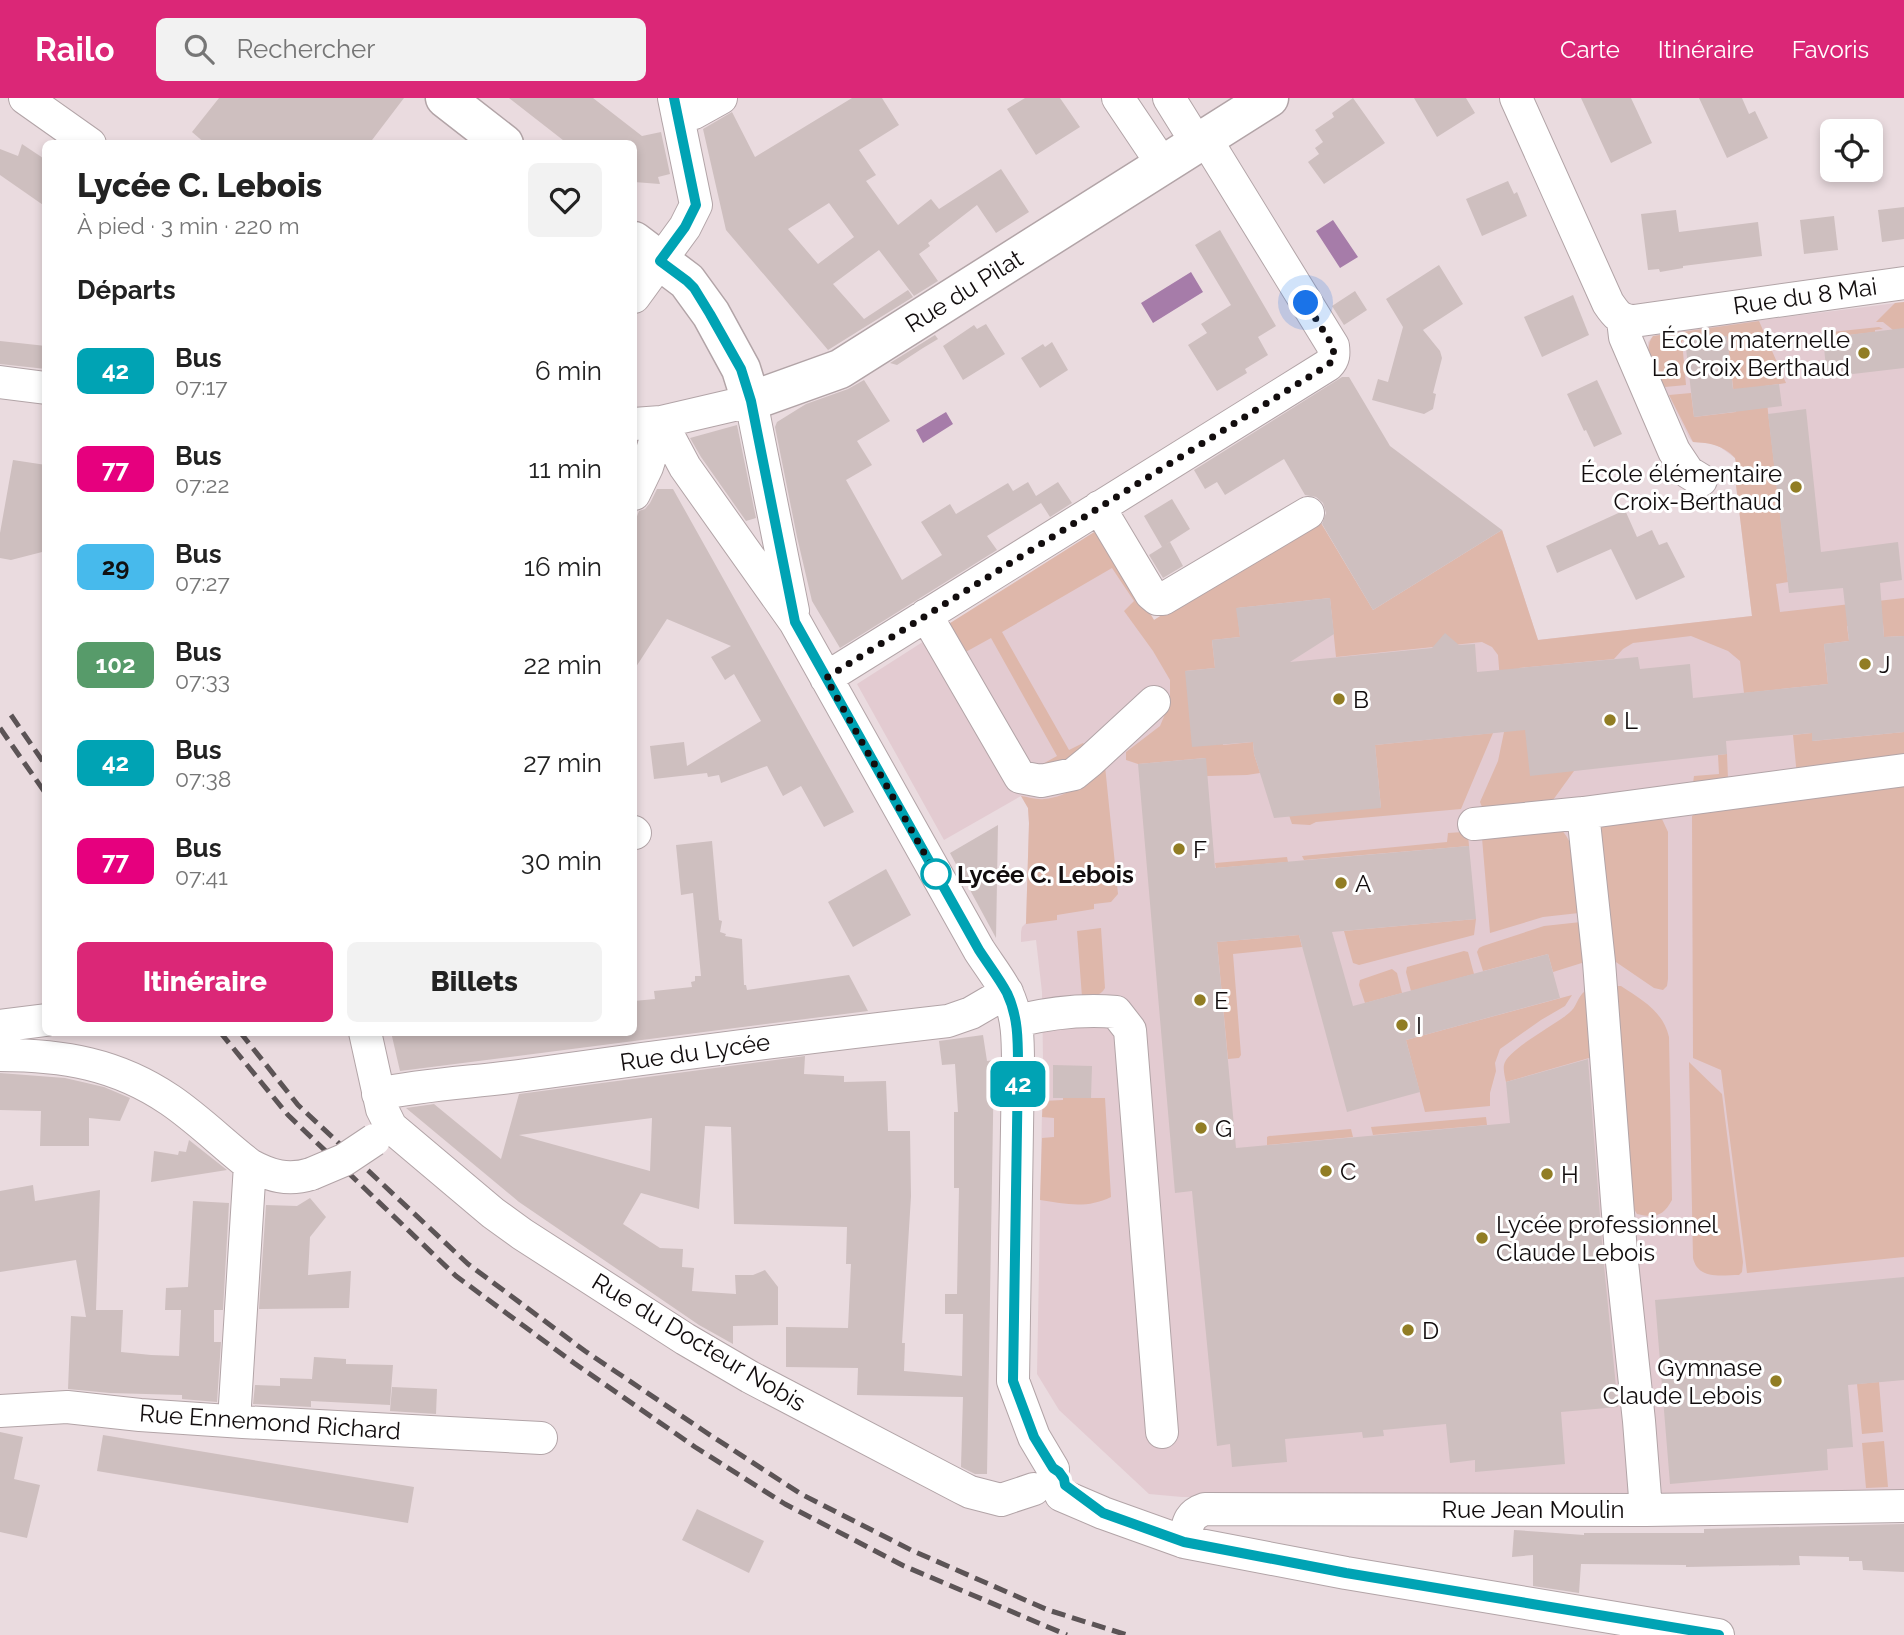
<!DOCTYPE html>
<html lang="fr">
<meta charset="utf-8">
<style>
:root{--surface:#fff;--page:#f2f2f2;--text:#222;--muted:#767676;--accent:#db2777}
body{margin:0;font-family:Raleway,sans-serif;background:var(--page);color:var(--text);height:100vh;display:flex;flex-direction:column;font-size:26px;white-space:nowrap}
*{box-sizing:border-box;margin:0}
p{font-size:23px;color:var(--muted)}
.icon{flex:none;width:38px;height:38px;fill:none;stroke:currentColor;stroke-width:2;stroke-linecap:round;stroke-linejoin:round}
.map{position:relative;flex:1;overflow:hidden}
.side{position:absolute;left:42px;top:42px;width:595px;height:896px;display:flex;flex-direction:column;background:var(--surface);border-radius:10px;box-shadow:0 4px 10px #0003}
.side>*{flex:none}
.badge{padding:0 14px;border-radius:10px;font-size:24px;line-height:46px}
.buttons{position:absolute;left:1820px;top:21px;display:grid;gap:14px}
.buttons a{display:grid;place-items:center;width:63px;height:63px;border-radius:10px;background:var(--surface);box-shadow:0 4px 10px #0003;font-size:35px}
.you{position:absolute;width:35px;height:35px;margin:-18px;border:5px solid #fff;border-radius:50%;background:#1a73e8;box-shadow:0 0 0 10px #1a73e833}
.map>.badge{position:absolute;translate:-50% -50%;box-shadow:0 0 0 4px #fff}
h2{padding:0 35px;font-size:26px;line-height:63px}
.round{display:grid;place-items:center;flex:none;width:74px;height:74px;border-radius:10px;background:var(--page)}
.summary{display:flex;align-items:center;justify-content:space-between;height:119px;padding:0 35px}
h1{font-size:33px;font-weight:800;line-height:52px}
.primary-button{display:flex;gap:14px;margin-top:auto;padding:14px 35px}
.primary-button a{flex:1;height:80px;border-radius:10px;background:var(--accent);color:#fff;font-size:28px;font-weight:800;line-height:80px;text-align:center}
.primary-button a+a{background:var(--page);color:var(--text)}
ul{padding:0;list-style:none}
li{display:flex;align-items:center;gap:21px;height:98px;padding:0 35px}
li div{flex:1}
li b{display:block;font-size:26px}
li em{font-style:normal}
li .badge{min-width:77px;font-weight:700;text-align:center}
header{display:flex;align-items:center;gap:42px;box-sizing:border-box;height:98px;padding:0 35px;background:var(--accent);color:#fff}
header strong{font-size:33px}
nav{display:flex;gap:38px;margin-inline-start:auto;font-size:24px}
.search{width:490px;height:63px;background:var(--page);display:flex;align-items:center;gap:18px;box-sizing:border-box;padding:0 24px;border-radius:10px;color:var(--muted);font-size:26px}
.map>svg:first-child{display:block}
.built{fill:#e3cbd1}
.green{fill:#deb7aa}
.water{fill:#a67ca9}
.building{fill:#cebfbf;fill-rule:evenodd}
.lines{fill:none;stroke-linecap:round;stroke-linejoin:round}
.minor-casing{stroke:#b2a4a7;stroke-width:34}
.major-casing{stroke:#b2a4a7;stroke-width:41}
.minor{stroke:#fff;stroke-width:32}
.major{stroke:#fff;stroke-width:38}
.rail{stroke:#5c5456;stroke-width:5;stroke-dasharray:14 7;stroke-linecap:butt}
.minor-bridge-casing{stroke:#b2a4a7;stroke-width:34;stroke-linecap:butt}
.minor-bridge{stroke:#fff;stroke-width:32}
.line-casing{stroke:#fff;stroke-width:16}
.line{stroke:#00a3b4;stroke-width:10}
.walk{stroke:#120d0e;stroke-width:7;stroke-dasharray:0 12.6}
.poi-dot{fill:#917d24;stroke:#fff;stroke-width:2.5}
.stop-dot{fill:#fff;stroke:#00a3b4;stroke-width:3.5}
.labels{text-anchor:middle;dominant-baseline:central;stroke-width:6;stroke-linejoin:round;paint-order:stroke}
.street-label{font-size:24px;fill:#120d0e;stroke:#fff}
.poi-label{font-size:24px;fill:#120d0e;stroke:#fff;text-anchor:start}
.stop-label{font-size:24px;font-weight:bold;fill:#120d0e;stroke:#fff;text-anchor:start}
</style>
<header>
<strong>Railo</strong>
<div class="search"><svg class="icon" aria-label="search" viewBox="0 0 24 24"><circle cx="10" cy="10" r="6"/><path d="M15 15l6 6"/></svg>Rechercher</div>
<nav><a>Carte</a><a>Itinéraire</a><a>Favoris</a></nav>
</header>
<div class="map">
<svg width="1904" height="1537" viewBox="0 0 1904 1537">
<rect width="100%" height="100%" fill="#eadbdf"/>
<path class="built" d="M1904,204v1188l-224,8 -498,-1 -33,-3 -90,-84 -22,-36 6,-315 -1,-67 -6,-52 -15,2v-10l1,-5 4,-4 3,-99 -1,-16 -7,-12 -77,44 -87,-156 242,-155 55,91 164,-102 55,92 129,-80 36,110 214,-24 -16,-131 3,-8 -4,-19 -15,-11 -10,-4 -17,-1 -4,-4 -38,-79 -3,-10v-7l5,-6 29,-6z"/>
<path class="green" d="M1904,204v27l-11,1 -10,-8h-7l19,-19z
M1759,223l27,62 -21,3 23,196 -12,2 4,28 124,-14v38l-20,1 -1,-14 -36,3 2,15 -25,3 4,40 -84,9 -4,-32 -12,-10 -37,-15 -58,7 -10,6 -9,10 -95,9 55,103 -21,29 -11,5 -55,5 -5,-3 -2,-5 18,-41 6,-29 -6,-77 -6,-8 -10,-5 -146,15 -6,-59 -93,10 3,29 -28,3 3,28 -30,3 37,61 1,13 30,-3 1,12 6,19 -13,2 -40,1 -2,-18 -67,6 -12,-4v-8l34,-26 10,-24v-22l-17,-29 -29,-40 10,-10 -22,-33 -110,64 67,118 14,-7 2,2 -15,19 -31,2 18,-10 -66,-118 -29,16 -15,-29 152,-96 55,91 164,-102 55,92 129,-80 36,110 214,-24 -16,-131 3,-8 -4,-19c-12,-13 -25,-15 -42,-16l-24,-47 22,-2 3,24 42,-5 -9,-76 -45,5 4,44 -21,2c-8,-15 -24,-36 -12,-51z
M1879,229l4,2 -8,1v2l-52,6 -1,-5z
M1904,634v30l-107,14 -4,-41 19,-2 1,8z
M1493,635l-32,76 -145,13 -6,3 -18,-1 -22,-66 111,50 -6,-63z
M1727,656l1,25 -35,4 1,-7 25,-2 -1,-19z
M1105,668l13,128 -7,8 -17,2v5l-37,6v5l-31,4 3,-101 -1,-15 -7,-12c7,1 16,4 23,3 25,-2 43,-19 61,-33z
M1904,686v473l-157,16 -26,-203 -28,-12 -1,-242 12,-12z
M1657,716l5,5 6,13v147l-1,7 -4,4 -9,-2 -41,-28 -14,-132 6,-5z
M1559,729c22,22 18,57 20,86l-36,4 -53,16 -8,-95z
M1463,734l5,3 1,11 -165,14 -2,-4 145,-14 1,-9z
M1287,759l1,5 -72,6 -1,-5z
M1476,821l-2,16 -115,30 -6,-2 -9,-32z
M1581,824l4,40 -32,10 -5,-18 -65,17 -6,-19 2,-4 4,-2 61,-20z
M1101,830l4,60c-5,9 -12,8 -23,9l-5,-66z
M1299,837l3,12 -69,7 8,101 -2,3 -11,1 -11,-117z
M1464,853l4,1 6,22 -63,17 -5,-19 1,-5z
M1392,871l5,4 5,20 -37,10 -6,-18 1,-5z
M1617,888h4c21,14 42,25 48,51l3,163c-9,17 -18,18 -35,14l-8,-13 -15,-214z
M1585,893h3l8,65 -90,26c-1,-5 -3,-12 -2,-17 2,-15 53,-41 65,-52 8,-6 8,-16 16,-22z
M1572,897l-7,11 -24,14 -41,29 -5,14 1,8 -6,22v13l-65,6 -19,-72z
M1689,964l33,32 21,168 -1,10 -3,3c-18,0 -41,5 -46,-17z
M1063,1000h42l6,99c-24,12 -46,7 -71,3l2,-62 12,-1v-19l-12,-1 1,-16 20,-1z
M1486,1019l1,8 -114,10 -2,-8z
M1351,1031l2,8 -86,8v-8l2,-1z
M1879,1284l4,50 -21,2 -5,-50z
M1884,1343l4,46 -22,1 -4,-45z"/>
<path class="water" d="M1333,122l25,37 -18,11 -24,-37z
M1191,174l12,20 -50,31 -12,-20z
M946,314l7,12 -30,19 -7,-13z"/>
<path class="building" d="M219,0h185l-35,46h-163l-14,-12z
M509,0h84l49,38 19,-4 9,42 -12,3 2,7 -26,-2v-38h-66z
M852,0h30l17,27 -40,25 17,25 -10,6 32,44 33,-26 8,10 62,-40 28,43 -33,21 -19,-28 -49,38 2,3 -11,8 19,27 -24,15 -35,-46 -46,34 31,35 44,-29 5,7 -85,53 -102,-120 -23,-101 29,-17 23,45zM829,105l25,34 -36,27 -30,-35z
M1025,0h35l20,29 -44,28 -29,-46z
M1353,0l32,45 -61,41 -16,-22 11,-8 -4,-6 8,-6 -8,-12 19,-13 -2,-4z
M1414,0h52l9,15 -38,24z
M1581,0h50l21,45 -41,20z
M1699,0h43l7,16 6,-3 13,27 -41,20z
M22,46l24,16v47l-46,-32v-26l18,7z
M1508,83l6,13 3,-2 10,24 -45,20 -16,-37z
M1904,109v32l-22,3 -4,-32z
M1676,112l3,22 79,-10 4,34 -79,10v2l-23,4 -1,-3 -11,1 -7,-56z
M1834,118l4,34 -34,4 -4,-34z
M1220,132l56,96 -18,11 10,18 -23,14 2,4 -30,18 -29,-46 19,-12 -6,-9 30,-19 -36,-60z
M1439,167l24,39 -40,26 17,21 2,7 -9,35 3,1 -3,15 -9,5 -52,-14 6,-21 10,3 15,-55 -17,-28z
M1355,193l12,19 -23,15 -12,-19z
M1573,197l16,40 -47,22 -18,-40z
M986,226l19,30 -42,26 -20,-34 31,-21 3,4z
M1904,230v40l-77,9 -4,-39z
M935,237l3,4 -15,9 -26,17 -7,-2z
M1727,238l6,53 46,-5 3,22 -88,11 -9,-77z
M0,243l46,5v23l-46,-5z
M1052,244l16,28 -28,18 -19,-30 22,-14 2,3z
M1342,279h7l41,69 112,84 -129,80 -51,-86 4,-11 -3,-10 -7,-6 -11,-2 -21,-36 -59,36 -8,-13 -12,7 -11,-19z
M864,282l26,41 -33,20 15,24 -26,15 56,100 40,-25 -21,-33 29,-18 6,10 52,-31 5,8 15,-9 8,14 22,-14 14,21 -22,14 -9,-14 -54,33 10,14 -157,98 -28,-47 -15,-64 -22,-110 2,-5 29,-18 42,-15z
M1597,282l25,54 -28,13 -8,-17 -2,1 -17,-37z
M1806,311l15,143 77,-10 4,38 -22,3 4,54 20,-1v96l-92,9v-8l-86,8 1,13 -197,22 -5,-46 -150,15 6,63 -107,10 -20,-64 -1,-12 -61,5 -7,-76 30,-3 -3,-28 28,-3 -4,-29 94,-10 4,36 -44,28 142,-14 13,-15 14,12 16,-1 2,28 161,-15 2,12 50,-5 3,34 135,-14 -4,-40 25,-3 -6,-53 -54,5 -21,-179z
M737,327l19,93 -10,3 -45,-64 -11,-19z
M13,362l33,5v86l-35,9 -11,-2v-25z
M657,391h16l181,323 -30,15 -23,-41 -18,10 -16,-30 -46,17 -2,-8 -11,2 -1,-4 -53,6 -4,-33 34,-4 3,24 74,-45 -27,-47 -9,6 -14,-23 20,-11 -64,-27 -33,51v-146l5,-13 6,-2 5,-6z
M1172,401l18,30 -28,18 -18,-31z
M1625,412l12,27 15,-7 7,15 8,-3 18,35 -49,23 -25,-51 -54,24 -11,-27z
M1170,444l13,24 -20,12 -14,-23z
M1206,660l9,110 254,-22 7,73 -144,13 21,74 195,-52 12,44 -154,42 14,52 -73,20 -48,-177 -82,7 19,206 274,-25 -4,-41 82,-23 15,196 15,152 -57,5 4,52 -90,8v-12l-25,3 -4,-39 -63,6 1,6 -21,2 -1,-6 -77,7 2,23 -55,5 -2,-23 -13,2 -25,-255 -17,2 -37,-429z
M998,727l-2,113 -46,-85z
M712,743l7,79 3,1 -2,11 6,2 -1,2 17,3 2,46h2l1,5 102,-15 19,36 -468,60 -9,-39h243v-31l21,-2 -1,-8 38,-4 -1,-5 4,-1v-5h6l-8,-83 -12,2 -5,-50z
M886,771l25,46 -58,32 -25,-45z
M983,937l4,26 7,-1 -7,414h-12l-14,-7 2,-70 -106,-2 1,-27 -72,-1v-40l62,1 3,-64h-5l1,-37 -113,-3 -3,-97 -26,-1 -6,83 -58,-16 -18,31 37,24 23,1 -1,18 12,1 -2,23 44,3 -1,-19h18l12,-5 13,17v38l-45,1v18l-34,-19 -180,-123 -113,-94 28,-4 67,55 18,-65 286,-38 -1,18 40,2v6l42,-1 2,50h22l1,65 -9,147h3l-1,28 58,5 1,-62h-18v-20h12l2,-106h-5v-76h4l-3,-48 -13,1 -3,-24zM652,1020l-2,53 -131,-36z
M1053,967l39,1 -1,32h-38z
M0,975l65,5 39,9 26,11 -10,23 -31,-3v28h-49l1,-35 -41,-1z
M189,1042l38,30 -76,12 3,-31 24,4 1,-4 7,1z
M33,1087l2,16 65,-11 -4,120h27l-2,42 30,3 28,1 2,-46h-16l1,-22 22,-1 5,-86 36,2 -6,107h-9v32h7l-4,60 -35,-3v-4l-72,-2 -42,-4 3,-73 15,1 -10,-57 -76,12v-81z
M310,1100l16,19 -16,20 -2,38 43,-4 -2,37 -90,1 7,-104 31,1z
M1904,1179v103l-56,5 5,62 -26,2 1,21 -158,14 -15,-184z
M314,1259l32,2v5l47,1 -3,40 -79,-4v6l-58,-3 2,-19 25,1v-8l32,1z
M392,1289l45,2 -1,25 -46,-3z
M0,1334l23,5 -9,42 26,6 -13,53 -27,-6z
M103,1337l311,52 -6,36 -311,-52z
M697,1411l67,32 -15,32 -67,-33z
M1904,1426v48l-41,-2 -1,-9h-13v-4l-50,-1 1,9 -114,2v-2l-105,-1 -2,29 -46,-7v-31l-21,2 2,-27 70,5v-2h120v-4z"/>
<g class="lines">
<g class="minor-casing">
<path id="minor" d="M25,0l65,46
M1118,0l45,67
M1169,0l28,45
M1516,0l92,205c8,12 12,17 26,18l270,-38
M678,20l16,-5 27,-15
M634,199l51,-70 11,-22 -22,-107
M1623,222l2,17 49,114 14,21 13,8
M0,284l46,6
M661,324l24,45 110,155 184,328c9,14 20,28 28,43 11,23 11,47 11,72l-5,316 21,56 19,32
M634,326l27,-2 90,-21 42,210
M634,396l13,-27 14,-45
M1099,409l52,87 6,5h6l145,-86
M926,517l94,162 21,4 33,-7 16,-13 64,-59
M826,580l502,-313c6,-6 6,-11 5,-19l-128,-208
M1583,715l16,149 22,291 18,168 7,89
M1474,726l109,-11 321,-43
M634,734l1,1
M1016,923c33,-8 66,-12 100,-9l14,18 32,402
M0,928l46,-6
M365,934l17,77 9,18 102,86 29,21 163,105 65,38 212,111 8,4 31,8 33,-11
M0,957c63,0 117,9 170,45 28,19 53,44 80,65 20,11 38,16 61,9
M378,996c48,-10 98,-12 148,-19 140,-20 281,-38 422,-54l23,-8 36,-21
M0,1313l67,-4 73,8 103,7 298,16
M234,1323l16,-256
M1061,1397l42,18 81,29 162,31 372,62
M1184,1444c4,-17 3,-27 21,-33l441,1 258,-4"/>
</g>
<g class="major-casing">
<path id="major" d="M445,0l59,46
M634,143l53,40 24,33 30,55 10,32 89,-32 429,-271"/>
</g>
<use href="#minor" class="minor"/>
<use href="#major" class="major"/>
<path class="rail" d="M11,617l35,51
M0,630l46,66
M220,934l68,83 168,161 118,87 121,84 90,57 119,62 163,69
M240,934l58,73 170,159 117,87 122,82 94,61 110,56 137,60 79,25"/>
<g class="minor-bridge-casing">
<path id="minor-bridge" d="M311,1076l33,-14 30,-20"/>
</g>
<use href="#minor-bridge" class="minor-bridge"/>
</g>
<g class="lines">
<g class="line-casing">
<path id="line" d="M674,0l22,107 -11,22 -25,34 27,20 7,7 16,26 31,55 10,32 44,221 184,328c9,14 20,28 28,43 11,23 11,47 11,72l-5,316 21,56 19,31 6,4 5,7 1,6 38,28 81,29 162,31 373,62"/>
</g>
<use href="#line" class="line"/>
<path class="walk" d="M936,776l-110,-196 502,-313c6,-6 6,-10 5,-19l-27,-43"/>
</g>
<g class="poi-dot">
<circle cx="1864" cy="255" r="7"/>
<circle cx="1796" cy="389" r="7"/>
<circle cx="1865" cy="566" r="7"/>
<circle cx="1339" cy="601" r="7"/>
<circle cx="1610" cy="622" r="7"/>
<circle cx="1179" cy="751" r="7"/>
<circle cx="1341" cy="785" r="7"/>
<circle cx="1200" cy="902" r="7"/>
<circle cx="1402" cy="927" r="7"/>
<circle cx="1201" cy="1030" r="7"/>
<circle cx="1326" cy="1073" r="7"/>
<circle cx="1547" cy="1076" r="7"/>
<circle cx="1482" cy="1140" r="7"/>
<circle cx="1408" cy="1232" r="7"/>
<circle cx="1776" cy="1283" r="7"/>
</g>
<circle class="stop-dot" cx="936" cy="776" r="14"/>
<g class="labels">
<g class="street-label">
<text transform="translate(964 193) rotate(-32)">Rue du Pilat</text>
<text transform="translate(1805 198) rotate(-8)">Rue du 8 Mai</text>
<text transform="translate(695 954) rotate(-8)">Rue du Lycée</text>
<text transform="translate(699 1244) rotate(31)">Rue du Docteur Nobis</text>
<text transform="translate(270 1324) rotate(4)">Rue Ennemond Richard</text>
<text x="1533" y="1411">Rue Jean Moulin</text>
</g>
<g class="poi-label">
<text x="1850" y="241" text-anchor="end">École maternelle<tspan x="1850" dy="28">La Croix Berthaud</tspan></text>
<text x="1782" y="375" text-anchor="end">École élémentaire<tspan x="1782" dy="28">Croix-Berthaud</tspan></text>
<text x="1879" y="566">J</text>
<text x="1353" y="601">B</text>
<text x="1624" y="622">L</text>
<text x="1193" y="751">F</text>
<text x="1355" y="785">A</text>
<text x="1214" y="902">E</text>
<text x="1416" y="927">I</text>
<text x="1215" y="1030">G</text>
<text x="1340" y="1073">C</text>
<text x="1561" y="1076">H</text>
<text x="1496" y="1126">Lycée professionnel<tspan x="1496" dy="28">Claude Lebois</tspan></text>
<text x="1422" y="1232">D</text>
<text x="1762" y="1269" text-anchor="end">Gymnase<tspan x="1762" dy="28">Claude Lebois</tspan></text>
</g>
<g class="stop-label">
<text x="957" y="776">Lycée C. Lebois</text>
</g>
</g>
</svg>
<div class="buttons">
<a><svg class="icon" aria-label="locate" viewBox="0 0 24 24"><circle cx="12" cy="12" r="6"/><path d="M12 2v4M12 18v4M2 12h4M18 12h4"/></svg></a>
</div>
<div class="you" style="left:1306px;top:205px"></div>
<b class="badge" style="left:1018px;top:986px;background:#00a3b4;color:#fff">42</b>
<section class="side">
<div class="summary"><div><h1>Lycée C. Lebois</h1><p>À pied · 3 min · 220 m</p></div><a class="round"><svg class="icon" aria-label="heart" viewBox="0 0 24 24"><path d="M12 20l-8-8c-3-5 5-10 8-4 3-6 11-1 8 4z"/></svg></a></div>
<h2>Départs</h2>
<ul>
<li><span class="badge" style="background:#00a3b4;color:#fff">42</span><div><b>Bus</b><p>07:17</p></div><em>6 min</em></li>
<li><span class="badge" style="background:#e6007e;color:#fff">77</span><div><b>Bus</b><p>07:22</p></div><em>11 min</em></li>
<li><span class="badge" style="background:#47baec;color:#111">29</span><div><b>Bus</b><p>07:27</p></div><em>16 min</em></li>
<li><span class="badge" style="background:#579b6a;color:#fff">102</span><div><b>Bus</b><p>07:33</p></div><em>22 min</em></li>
<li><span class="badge" style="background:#00a3b4;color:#fff">42</span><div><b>Bus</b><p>07:38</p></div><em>27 min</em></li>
<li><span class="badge" style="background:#e6007e;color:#fff">77</span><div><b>Bus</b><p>07:41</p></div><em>30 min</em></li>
</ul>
<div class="primary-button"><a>Itinéraire</a><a>Billets</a></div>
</section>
</div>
